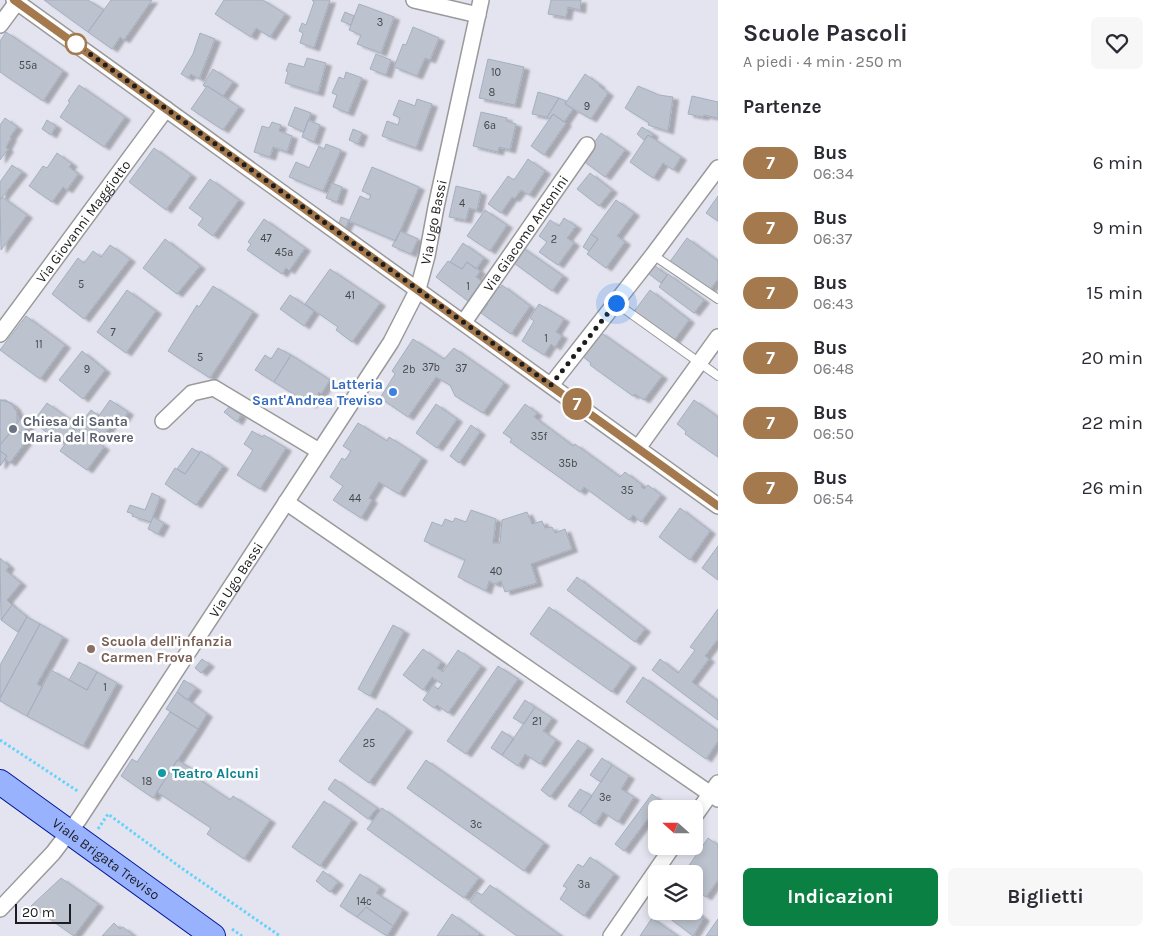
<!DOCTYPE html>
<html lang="it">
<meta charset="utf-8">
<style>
:root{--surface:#fff;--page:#f7f7f7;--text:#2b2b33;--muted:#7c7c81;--accent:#0b8043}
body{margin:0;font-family:Karla,sans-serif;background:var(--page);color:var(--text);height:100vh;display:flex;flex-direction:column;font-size:19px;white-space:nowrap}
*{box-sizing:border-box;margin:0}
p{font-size:16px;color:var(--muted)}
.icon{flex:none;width:28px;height:28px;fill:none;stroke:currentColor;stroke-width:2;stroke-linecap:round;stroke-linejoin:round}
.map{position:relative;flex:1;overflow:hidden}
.side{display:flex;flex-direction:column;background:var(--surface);width:450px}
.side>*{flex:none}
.badge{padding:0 10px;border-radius:16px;font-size:18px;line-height:32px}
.needle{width:32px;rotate:291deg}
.tools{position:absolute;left:648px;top:800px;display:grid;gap:10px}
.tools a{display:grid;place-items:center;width:55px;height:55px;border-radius:8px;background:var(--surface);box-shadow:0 2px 8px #0003;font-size:25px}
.scale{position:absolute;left:15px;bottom:12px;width:56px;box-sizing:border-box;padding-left:5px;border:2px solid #1d1d1d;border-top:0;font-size:14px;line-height:18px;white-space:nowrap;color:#1d1d1d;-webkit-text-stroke:4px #fff;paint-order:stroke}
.you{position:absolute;width:25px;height:25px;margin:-12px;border:4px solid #fff;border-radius:50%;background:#1a73e8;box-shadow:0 0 0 8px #1a73e833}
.map>.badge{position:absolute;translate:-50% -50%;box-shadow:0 0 0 2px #fff}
h2{padding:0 25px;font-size:19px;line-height:45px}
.round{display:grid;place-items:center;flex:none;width:52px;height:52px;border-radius:8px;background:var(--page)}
.headline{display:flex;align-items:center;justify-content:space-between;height:85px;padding:0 25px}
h1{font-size:24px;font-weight:700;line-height:38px}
.button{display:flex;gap:10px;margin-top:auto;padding:10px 25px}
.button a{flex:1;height:58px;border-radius:8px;background:var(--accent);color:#fff;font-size:20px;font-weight:700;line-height:58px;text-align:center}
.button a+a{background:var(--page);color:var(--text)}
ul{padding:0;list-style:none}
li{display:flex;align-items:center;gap:15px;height:65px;padding:0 25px}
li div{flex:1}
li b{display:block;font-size:19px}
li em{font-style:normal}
li .badge{min-width:55px;font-weight:700;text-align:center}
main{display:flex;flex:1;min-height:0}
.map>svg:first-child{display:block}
.building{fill:#bcc3ce;stroke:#a5afc1;filter:url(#shadow)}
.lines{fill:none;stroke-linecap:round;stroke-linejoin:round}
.service-casing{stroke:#9a9a9a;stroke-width:10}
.minor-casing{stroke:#9a9a9a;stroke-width:18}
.primary-casing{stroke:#001796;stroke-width:26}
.path{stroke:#65d2fd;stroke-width:3;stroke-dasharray:2.5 2.5;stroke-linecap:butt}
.service{stroke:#fff;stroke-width:8}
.minor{stroke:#fff;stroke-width:15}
.primary{stroke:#98b2fe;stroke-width:24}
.line-casing{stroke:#fff;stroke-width:11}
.line{stroke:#a4794e;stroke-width:8}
.walk{stroke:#1d1d1d;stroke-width:5;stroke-dasharray:0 9}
.stop-dot{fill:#fff;stroke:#a4794e;stroke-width:2.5}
.shop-dot{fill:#3f7fe0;stroke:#fff;stroke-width:2}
.worship-dot{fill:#6b7280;stroke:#fff;stroke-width:2}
.education-dot{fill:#8d6e63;stroke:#fff;stroke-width:2}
.culture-dot{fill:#0f9aa8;stroke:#fff;stroke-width:2}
.labels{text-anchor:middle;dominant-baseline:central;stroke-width:5;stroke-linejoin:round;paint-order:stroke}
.number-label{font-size:11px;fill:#454649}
.street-label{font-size:14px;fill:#1d1d1d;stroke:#fff}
.shop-label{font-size:14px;font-weight:bold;fill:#366cbe;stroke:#fff;text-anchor:end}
.worship-label{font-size:14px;font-weight:bold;fill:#5b616d;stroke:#fff;text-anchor:start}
.education-label{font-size:14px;font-weight:bold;fill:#785e54;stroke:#fff;text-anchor:start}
.culture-label{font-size:14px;font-weight:bold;fill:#0d838f;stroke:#fff;text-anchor:start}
</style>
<main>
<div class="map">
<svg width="718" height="936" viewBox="0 0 718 936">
<defs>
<filter id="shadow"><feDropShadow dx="5.5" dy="3" stdDeviation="1" flood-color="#0004"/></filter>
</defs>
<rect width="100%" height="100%" fill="#e3e4ef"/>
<path class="building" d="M44,0h44l16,10 -16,22z
M111,0h41l-28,40 -4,-3 -8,12 -24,-17z
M224,0h39l22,14 -15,23 -14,-9 -5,9 -36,-23z
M312,0h18l-16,48 -14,-5 3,-10 -4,-2 3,-8 4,2 8,-23z
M551,0h30l-1,10 -12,-3 -2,10 -18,-3z
M359,4l35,13 -13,36 -24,-9 4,-9 -12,-5z
M345,12l9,4 -3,9 -10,-4z
M413,27l26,11 -9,22 -5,-2 -8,18 -23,-9 9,-23 3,1z
M6,32l57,39 -20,30 -43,-29v-31z
M200,33l15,6 -16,40 -8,-5 -3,4 -7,-4 12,-20z
M376,54l15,6 -5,15 -16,-6z
M307,58l19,5 -8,30 -33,-10 3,-11 -2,-1 3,-8 15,4z
M488,59l36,8 -9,38 -36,-7z
M213,69l20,13 -10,14 -16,-10 -2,1 -2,-2z
M346,72l16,6 -14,35 -15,-6 4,-12 -5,-2 7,-16 5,2z
M585,74l15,11 -1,1 9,7 -17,26 -26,-15z
M79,85l46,32 -21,30 -44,-30 10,-15 -2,-1z
M207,86l32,21 -16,23 -32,-21z
M638,86l21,9 14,2 -5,34 -20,-6 1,-2 -24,-15z
M538,92l21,6 -12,19 -15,-3z
M692,96l26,6v16l-14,-3 -1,2 -15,-3z
M559,98l7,3 -1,3 8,5 -9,13 -11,-8 -3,5 -3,-2z
M417,99l15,5 -16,44 -34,-12 5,-15 11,4 2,-7 -7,-3 6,-15 16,6z
M295,107l16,6 -7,19 -16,-7z
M481,112l26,6 -1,3 10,3 -6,26 -11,-3 -1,5 -25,-6z
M553,114l13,9 -22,32 -13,-9z
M5,118l12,9 -7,10 1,1 -5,9 2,2 -8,11v-35z
M47,120l9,6 -5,9 -9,-6z
M308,120l12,5 -6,17 -12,-5z
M272,122l9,3 -2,6 13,5 -5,16 -14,-5 -3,10 -16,-5 8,-26 7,2z
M642,127l11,7 -2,3 -3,-2 -4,5 -7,-6z
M353,129l9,4 -4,11 -9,-4z
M601,133l24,17 -20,27 -23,-17z
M648,135l33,22 -8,13 -10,-7 -10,15 -23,-16z
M326,144l15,6 -18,41 -34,-14 7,-15 13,6 10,-22 5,3z
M154,148l37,27 -25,35 -37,-28z
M57,153l15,11 -3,3 9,7 -11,16 -4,-3 -11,15 -23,-16 14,-20 4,2z
M528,159l17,12 -16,24 -8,-5 -7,9 -2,-2 -11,16 -13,-9 20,-28 6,4z
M12,165l10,7 -22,28v-18z
M372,167l47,20 -23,54 -47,-20 11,-25 9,4 2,-5 -9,-4z
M590,173l22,17 -13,16 -22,-17z
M210,179l29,21 -26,36 -15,-11 5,-7 -14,-10z
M332,183l10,4 -5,15 -11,-4z
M456,186l25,6 -4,18 -8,-2 -3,12 -17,-3z
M718,196v25l-12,-8z
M2,197l25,18 -26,35 -1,-50z
M616,200l18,13 -17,23 8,6 -19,26 -19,-14 11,-15 -7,-5z
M485,210l22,15 -17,26 -23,-15z
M341,217l8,3 -5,11 -6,-4z
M564,218l12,8 -9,12 7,5 -16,22 -19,-13 8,-10 -8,-6 11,-16 9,6z
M264,219l41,29 -16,23 -3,-3 -4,6 -35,-24 4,-6 -3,-2z
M400,231l18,8 -7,15 -19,-8z
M591,234l7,5 -9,12 -6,-4z
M687,238l31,23v18l-9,12 -40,-28z
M165,239l35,27 -23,28 -34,-26z
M463,243l21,15 -8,11 -9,-7 -5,7 -12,-7z
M110,245l20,14 -46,60 -32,-25 26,-36 6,5 9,-12 8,6z
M520,246l43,30 -11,15 -42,-31z
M448,261l14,8 5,-7 13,9 -4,6 6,5 -14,19 -32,-24z
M654,265l13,10 -6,8 -12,-9z
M330,269l50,34 -28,39 -16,-12 2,-3 -33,-23z
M668,274l36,26 -10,13 -35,-26z
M496,285l4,3 2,-3 28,21 -19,28 -30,-21 7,-9 -2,-2z
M213,286l40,26 -43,66 -42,-27 29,-46 2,2z
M127,290l29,21 -30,42 -29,-21z
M650,290l39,30 -16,22 -40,-29z
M290,295l24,16 -10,15 -24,-17z
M539,304l25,15 -8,13 6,4 -7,11 -4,-3 -7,11 -22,-14 12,-20 -4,-3z
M26,316l39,29 -25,34 -40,-29z
M600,332l62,44 -18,24 -9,-6 -2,2 -43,-31 1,-2 -9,-7z
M413,339l31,20 10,-11 50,35 -21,30 -28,-17 -5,-11 -14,-8 -28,40 -28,-19 15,-24 -3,-3z
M278,348l13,7 -17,27 -19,-12 10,-15 6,4z
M82,351l23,19 -22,29 -24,-19z
M291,355l39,25 -9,14 -2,-2 -8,13 -37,-23z
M0,400h6l9,7 2,5v12l3,-5 9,6 -7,9 6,5 -18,24 -5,-4 -5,7z
M0,400l11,3 6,9 1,6 -1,6 -17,21z
M110,400l18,12 -8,12 -6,-4 -10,15 -13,-8z
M694,400l24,17v40l-33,-23 1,-3 -9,-7z
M47,403l29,21 -15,19 -28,-21z
M436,404l21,15 -20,29 -21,-15z
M525,404l12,9 -3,4 39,29 2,-2 45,33 5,-5 17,13 -1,2 3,2 4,-4 13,10 -20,27 -8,-7 -4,5 -45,-33 -4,5 -70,-50 2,-3 -9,-6z
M229,407l12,8 -4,7 -13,-10z
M91,410l8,6 -12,19 -10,-7z
M20,419l9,6 -7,9 -8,-6z
M358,423l29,18 2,-4 33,21 -23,36 -20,-12 -10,16 3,2 -11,18 -28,-18 10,-14 -13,-9 12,-19 3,2 6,-9 -8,-5z
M471,425l9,7 -21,31 -9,-7z
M14,428l14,11 -18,24 -5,-4 2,-3 -7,-5v-6z
M77,428l27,19 -17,23 -27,-19z
M252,431l10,6 2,-2 22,13 -26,41 -23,-14 16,-25 -9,-6z
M192,448l8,5 -15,21 -8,-5z
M0,451l7,5 -7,10z
M201,451l22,15 -27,39 -31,-21 10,-16 10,6z
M152,493l8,4 -9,25 -19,-6 1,-2 -6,-2 3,-7 15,5z
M680,508l30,23 -20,29 -31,-23z
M471,510l25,9 -3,24h7l2,-23 25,-8 5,12 10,-3 3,7 7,-1 3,6 10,-4 7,20 -41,15 6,19 -32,9 -4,-11 -6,3 -6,-3 -3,10 -28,-14 7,-17 -41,-19 8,-19 10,4 3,-7 8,3 2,-4 11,4z
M153,517l11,6 -6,11 -10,-5z
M718,546v34l-16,-12z
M0,558l9,8 -3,5 15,12 -14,17 5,5 -11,15z
M577,577l68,52 -10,13 -68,-52z
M12,605l15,12 -9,15 -17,-12z
M549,607l82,58 -19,27 -82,-58z
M718,609v30l-13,17 4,3 -17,23 26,19v19l-66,-50 8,-11 18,14 17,-23 -5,-3z
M27,617l13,7 -40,74v-33z
M40,624l23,13 -26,47 5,3 -15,29 -27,-15v-3z
M393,625l11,6 -34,65 -12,-7z
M423,649l18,13 -4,6 6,4 15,-22 23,16 -33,47 -11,-8 -3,3 -11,-8 10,-15 5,4 4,-5 -10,-7 -9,13 -20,-15z
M202,659l7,5 -8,9 -6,-5z
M79,662l18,10 -10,18 -18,-10z
M498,666l20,13 -52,75 -19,-13z
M51,670l36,20 10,-18 20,11 -34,63 -56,-30z
M643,677l75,54v10l-12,18 -80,-57z
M184,680l12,8 -9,12 -10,-8z
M177,692l30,22 -9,15 -32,-20z
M525,700l10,7 -11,17 -11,-6z
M535,707l17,11 -9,13 13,9 -16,24 -15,-10 -7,12 -16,-11z
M377,708l30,21 -38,54 -30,-22z
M170,712l28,17 -45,69 -32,-22 11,-17 5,3z
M502,731l12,8 -12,16 -11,-7z
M578,740l10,7 -38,50 -9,-7z
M602,758l10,7 -11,17 -11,-7z
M177,760l17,10 -3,4 39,26 3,-4 37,24 -26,39 -37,-25 4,-6 -54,-36z
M426,760l118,83 -20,28 -117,-83z
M612,765l17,11 -8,13 13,8 -16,25 -15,-10 -8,12 -15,-11z
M335,779l42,29 -9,11 -40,-30z
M580,789l12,7 -12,17 -12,-7z
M652,794l9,7 -37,50 -9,-7z
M324,801l28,19 -32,46 -28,-19z
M382,808l97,70 -15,20 -97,-69z
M708,838l10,7v35l-12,17 -12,-8v-15h-11z
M590,857l24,17 -30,42 -24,-17 7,-11 -4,-2 15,-22 5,3z
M323,871l15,11 -8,10 -14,-11z
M360,874l20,13 -4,6 27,17 -10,16 -27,-19 -9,10 -17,-11z
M61,878l37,26 -24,32 -43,-30z
M490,885l71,51h-44l-47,-34 7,-10 5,3z
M366,907l27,19 -6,10 -30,-19z
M694,910l10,8 -11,18 -33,-25z
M452,914l28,20 -2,2h-41z
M652,918l26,18h-38z
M718,919v17h-12z
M114,923l6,6 3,-2 11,9h-32z"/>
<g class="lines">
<g class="service-casing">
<path id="service" d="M653,255l65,44
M616,303l102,73"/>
</g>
<g class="minor-casing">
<g id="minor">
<path d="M14,0l704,506"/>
<path d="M414,0l64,15"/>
<path d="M0,25l17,-23"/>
<path id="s1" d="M464,322l123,-177"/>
<path id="s2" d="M0,334l166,-225"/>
<path d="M551,385l102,-130 65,-87"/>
<path d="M163,421l29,-28 22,-5 105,63"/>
<path d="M638,448l80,-111"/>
<path d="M286,502l432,297"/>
<path d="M694,817l24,-34"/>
<path id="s3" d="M0,909l53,-56 26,-34c105,-158 207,-318 312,-477l27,-53 9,-33 9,-49 45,-207"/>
<path d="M611,936l62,-90"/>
</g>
</g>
<g class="primary-casing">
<g id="primary">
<path id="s4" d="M0,782l213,154"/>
</g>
</g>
<path class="path" d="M0,740l79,52
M98,829l10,-15 72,53 100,69
M232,929l10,7"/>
<use href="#service" class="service"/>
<use href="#minor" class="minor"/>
<use href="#primary" class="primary"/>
</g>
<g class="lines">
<g class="line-casing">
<path id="line" d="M14,0l704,506"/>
</g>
<use href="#line" class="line"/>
<path class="walk" d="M76,44l475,341 65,-82"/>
</g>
<circle class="stop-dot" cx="76" cy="44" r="10"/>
<circle class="shop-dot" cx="393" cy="392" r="5"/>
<circle class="worship-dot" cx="13" cy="429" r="5"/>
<circle class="education-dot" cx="91" cy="649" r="5"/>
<circle class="culture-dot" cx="162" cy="773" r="5"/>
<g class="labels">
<g class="number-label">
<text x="380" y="22">3</text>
<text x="28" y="65">55a</text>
<text x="496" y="72">10</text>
<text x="492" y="92">8</text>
<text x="587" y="106">9</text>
<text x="490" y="125">6a</text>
<text x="462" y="203">4</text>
<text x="266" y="238">47</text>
<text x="554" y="239">2</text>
<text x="284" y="252">45a</text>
<text x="81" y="284">5</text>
<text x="468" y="286">1</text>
<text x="350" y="295">41</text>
<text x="113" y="332">7</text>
<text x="546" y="338">1</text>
<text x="39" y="344">11</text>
<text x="200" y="357">5</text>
<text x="431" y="367">37b</text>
<text x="461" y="368">37</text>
<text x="87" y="369">9</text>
<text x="409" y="369">2b</text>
<text x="539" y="436">35f</text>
<text x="568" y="463">35b</text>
<text x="627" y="490">35</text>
<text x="355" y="498">44</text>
<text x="496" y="571">40</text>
<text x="105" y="687">1</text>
<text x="537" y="721">21</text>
<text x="369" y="743">25</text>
<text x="147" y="781">18</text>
<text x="605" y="797">3e</text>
<text x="476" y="824">3c</text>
<text x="584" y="884">3a</text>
<text x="364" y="901">14c</text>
</g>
<g class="street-label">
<text stroke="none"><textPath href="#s2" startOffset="140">Via Giovanni Maggiotto</textPath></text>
<text stroke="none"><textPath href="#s3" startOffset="818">Via Ugo Bassi</textPath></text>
<text stroke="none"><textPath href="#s1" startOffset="108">Via Giacomo Antonini</textPath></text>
<text stroke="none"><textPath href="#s3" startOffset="406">Via Ugo Bassi</textPath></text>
<text stroke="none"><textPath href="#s4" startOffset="131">Viale Brigata Treviso</textPath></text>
</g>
<g class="shop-label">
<text x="383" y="384">Latteria<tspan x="383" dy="16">Sant'Andrea Treviso</tspan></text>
</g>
<g class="worship-label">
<text x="23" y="421">Chiesa di Santa<tspan x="23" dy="16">Maria del Rovere</tspan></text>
</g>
<g class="education-label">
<text x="101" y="641">Scuola dell'infanzia<tspan x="101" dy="16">Carmen Frova</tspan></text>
</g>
<g class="culture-label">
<text x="172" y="773">Teatro Alcuni</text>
</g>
</g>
</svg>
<div class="tools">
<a><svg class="needle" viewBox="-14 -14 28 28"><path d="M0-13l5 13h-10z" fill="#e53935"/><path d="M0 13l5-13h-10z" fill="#7c7c81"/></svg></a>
<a><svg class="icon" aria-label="layers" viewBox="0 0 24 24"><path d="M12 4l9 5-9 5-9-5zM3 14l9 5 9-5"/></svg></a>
</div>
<div class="scale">20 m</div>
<div class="you" style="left:616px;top:303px"></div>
<b class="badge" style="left:577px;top:404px;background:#a4794e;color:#fff">7</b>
</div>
<section class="side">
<div class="headline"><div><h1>Scuole Pascoli</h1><p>A piedi · 4 min · 250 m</p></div><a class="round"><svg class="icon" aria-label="heart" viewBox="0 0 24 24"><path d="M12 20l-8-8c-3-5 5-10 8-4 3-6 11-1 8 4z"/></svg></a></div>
<h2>Partenze</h2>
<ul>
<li><span class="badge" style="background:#a4794e;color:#fff">7</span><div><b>Bus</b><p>06:34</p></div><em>6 min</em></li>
<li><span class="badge" style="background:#a4794e;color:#fff">7</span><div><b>Bus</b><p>06:37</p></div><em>9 min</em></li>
<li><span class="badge" style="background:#a4794e;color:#fff">7</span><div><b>Bus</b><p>06:43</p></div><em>15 min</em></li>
<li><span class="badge" style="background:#a4794e;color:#fff">7</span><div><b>Bus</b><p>06:48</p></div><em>20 min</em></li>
<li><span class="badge" style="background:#a4794e;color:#fff">7</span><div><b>Bus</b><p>06:50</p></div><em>22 min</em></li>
<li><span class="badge" style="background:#a4794e;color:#fff">7</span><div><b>Bus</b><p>06:54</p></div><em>26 min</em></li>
</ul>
<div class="button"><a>Indicazioni</a><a>Biglietti</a></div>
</section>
</main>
